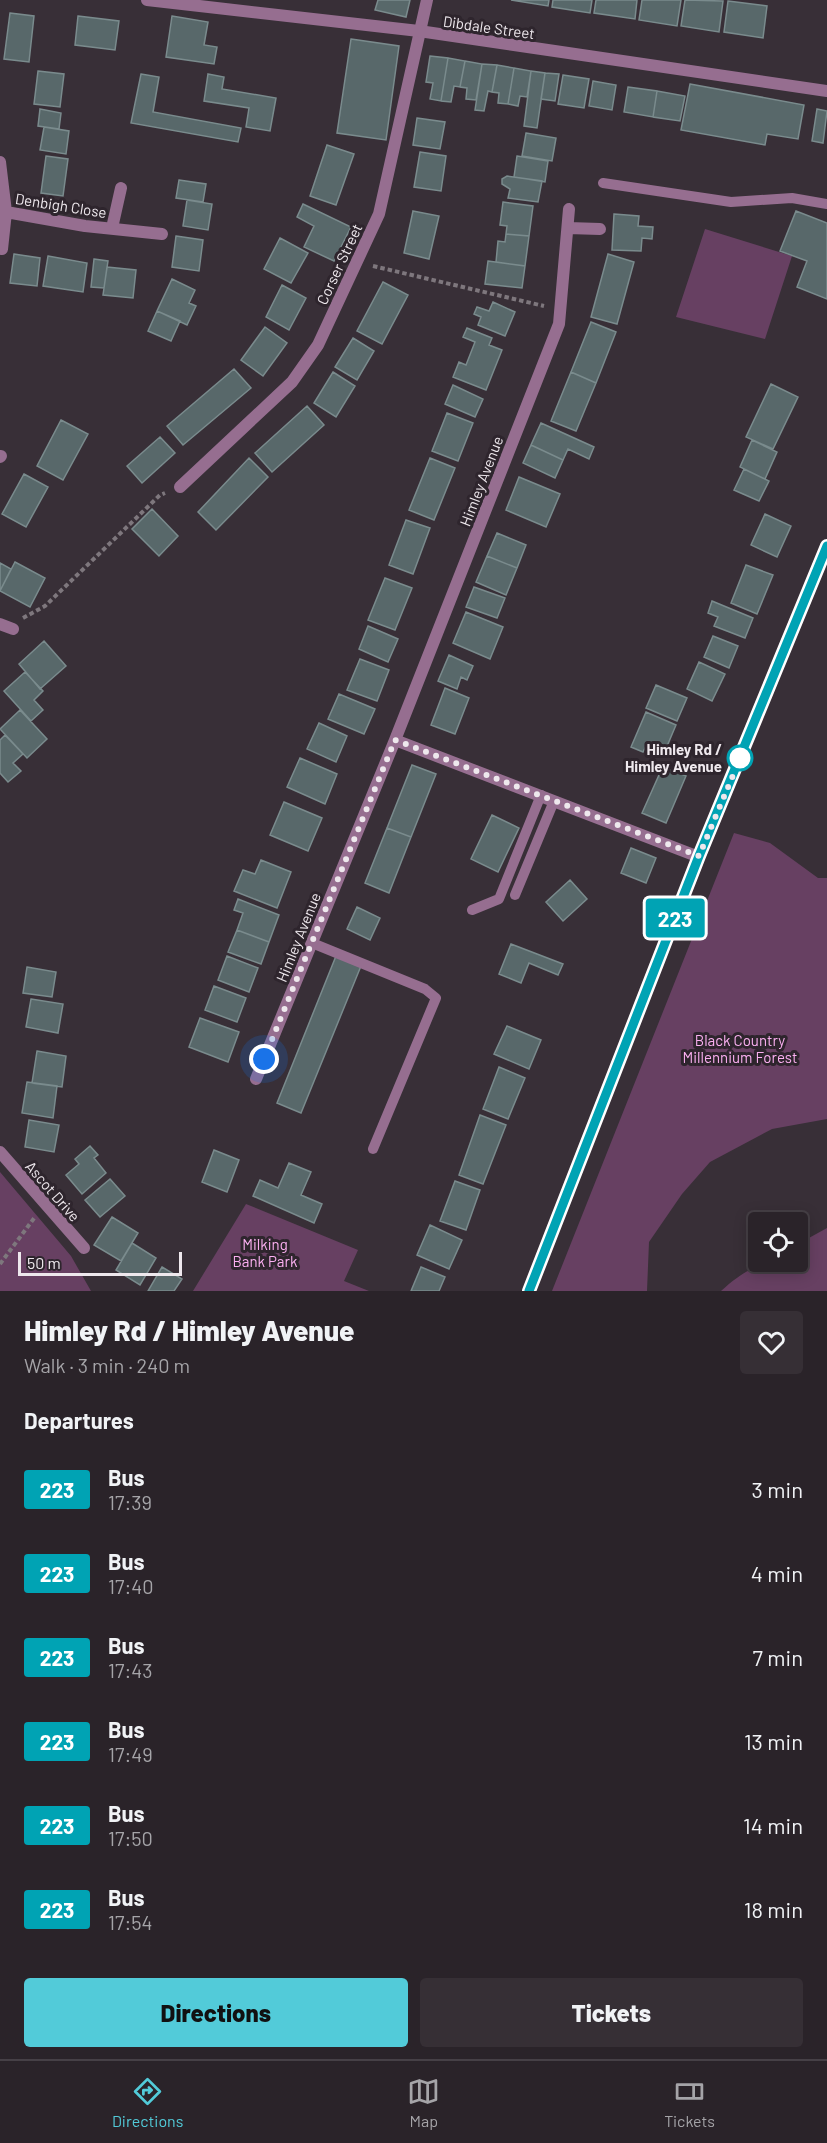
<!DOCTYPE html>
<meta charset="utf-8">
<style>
:root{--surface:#2a2329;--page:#362f35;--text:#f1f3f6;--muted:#a5a4a8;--line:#464046;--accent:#52cbd9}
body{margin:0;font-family:Barlow,sans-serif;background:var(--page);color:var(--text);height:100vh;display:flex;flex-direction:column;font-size:22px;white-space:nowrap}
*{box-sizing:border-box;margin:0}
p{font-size:20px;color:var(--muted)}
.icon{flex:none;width:33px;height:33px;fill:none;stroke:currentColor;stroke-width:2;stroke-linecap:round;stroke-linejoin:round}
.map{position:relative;height:1291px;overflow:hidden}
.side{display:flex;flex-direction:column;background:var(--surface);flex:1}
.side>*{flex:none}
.badge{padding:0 12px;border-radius:4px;font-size:21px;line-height:39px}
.controls{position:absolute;left:748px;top:1212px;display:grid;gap:12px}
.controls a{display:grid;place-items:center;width:60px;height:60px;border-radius:6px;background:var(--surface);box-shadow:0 3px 15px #0003,0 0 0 2px var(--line);font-size:30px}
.scale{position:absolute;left:18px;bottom:15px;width:164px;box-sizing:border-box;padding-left:6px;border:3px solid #eee8ed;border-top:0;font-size:16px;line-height:21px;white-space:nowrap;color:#eee8ed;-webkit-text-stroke:4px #2e252d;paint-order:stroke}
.you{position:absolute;width:30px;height:30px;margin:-15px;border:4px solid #fff;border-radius:50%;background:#1a73e8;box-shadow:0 0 0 9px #1a73e833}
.map>.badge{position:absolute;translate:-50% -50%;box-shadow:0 0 0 3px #fff}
h2{padding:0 24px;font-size:22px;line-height:54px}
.round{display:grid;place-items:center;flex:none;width:63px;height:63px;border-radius:6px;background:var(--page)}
.summary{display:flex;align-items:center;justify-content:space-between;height:102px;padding:0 24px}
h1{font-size:28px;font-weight:800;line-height:45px}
.action{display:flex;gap:12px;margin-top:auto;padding:12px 24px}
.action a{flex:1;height:69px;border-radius:6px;background:var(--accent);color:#111;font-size:24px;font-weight:800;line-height:69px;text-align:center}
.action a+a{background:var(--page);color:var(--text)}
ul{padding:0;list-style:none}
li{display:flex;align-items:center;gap:18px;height:84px;padding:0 24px}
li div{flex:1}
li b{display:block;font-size:22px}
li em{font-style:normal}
li .badge{min-width:66px;font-weight:700;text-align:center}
.dock{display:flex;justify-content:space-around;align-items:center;height:84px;border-top:2px solid var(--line);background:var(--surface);font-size:16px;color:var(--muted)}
.dock a{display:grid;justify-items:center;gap:3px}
.dock .selected{color:var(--accent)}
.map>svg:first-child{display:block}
.green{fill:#674062}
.building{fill:#58686a;stroke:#7a8b8d;stroke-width:1.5}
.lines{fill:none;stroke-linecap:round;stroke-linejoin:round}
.path{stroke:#7e777d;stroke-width:4;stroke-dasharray:4.5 3;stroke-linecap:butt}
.service{stroke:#966e90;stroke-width:10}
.minor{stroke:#966e90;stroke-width:12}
.tertiary{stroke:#966e90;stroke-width:12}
.secondary{stroke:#ce8fc6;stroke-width:12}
.line-casing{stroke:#fff;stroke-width:14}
.line{stroke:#00a3b4;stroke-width:9}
.walk{stroke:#eee8ed;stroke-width:6;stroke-dasharray:0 10.8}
.stop-dot{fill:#fff;stroke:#00a3b4;stroke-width:3}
.labels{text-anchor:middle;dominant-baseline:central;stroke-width:6;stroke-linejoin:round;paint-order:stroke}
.street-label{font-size:15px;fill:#eee8ed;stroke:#2e252d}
.stop-label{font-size:15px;font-weight:bold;fill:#eee8ed;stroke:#2e252d;text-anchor:end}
.park-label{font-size:15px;fill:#fcb0f2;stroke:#2e252d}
</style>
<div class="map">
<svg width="827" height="1291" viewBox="0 0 827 1291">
<rect width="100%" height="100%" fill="#382f37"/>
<path class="green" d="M705,229l87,27 -27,83 -89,-22z
M734,833l36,10 48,35h9v241l-55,10 -62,33 -28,32 -33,48 -2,49h-95z
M0,1172l71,84 20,35h-91z
M246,1204l112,46 -14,31 25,10h-176z
M827,1228v63h-106c28,-25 40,-29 77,-29v-18z"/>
<path class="building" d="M378,0h32l-4,17 -31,-7z
M511,0h38l-1,6z
M553,0h39l-2,13 -38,-6z
M596,0h41l-2,19 -41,-6z
M642,0h39l-4,26 -38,-6z
M685,0l38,1 -4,31 -38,-6z
M728,1l39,5 -4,32 -39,-6z
M10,13l24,3 -5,46 -25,-3z
M78,16l41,5 -4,29 -40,-5z
M172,16l36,6 -4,23 13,2 -3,17 -48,-7z
M351,39l48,7 -13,94 -49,-7z
M430,56l18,2 -7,43 -11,-2 3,-16 -7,-1z
M448,58l17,3 -5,26 -6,-1 -3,16 -10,-1z
M465,61l17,3 -6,36 -10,-1 1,-11 -7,-1z
M482,64l15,1 -5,27 -4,-1 -4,20 -9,-1z
M497,65l17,3 -6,36 -10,-1 1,-10 -7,-1z
M514,68l17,3 -4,26 -7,-1 -2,10 -10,-2z
M38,71l26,3 -4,33 -26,-3z
M531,71l14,2 -8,55 -13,-2z
M545,73l14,1 -4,27 -14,-2z
M141,74l18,3 -6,35 88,16 -3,14 -107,-19z
M208,74l16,3 -2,12 54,9 -6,33 -24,-4 3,-19 -45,-7z
M563,75l26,4 -5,29 -26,-4z
M593,81l23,4 -4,25 -23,-4z
M690,84l114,21 -6,34 -31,-5 -2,11 -84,-15z
M628,87l29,4 -4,26 -29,-5z
M657,91l28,5 -5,25 -27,-4z
M40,109l21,4 -2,16 -21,-3z
M817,109l10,2 -4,32 -11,-2z
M417,118l28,4 -5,27 -27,-4z
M44,127l25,4 -3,23 -26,-4z
M526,133l30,5 -4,23 -30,-5z
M327,145l27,9 -18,51 -26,-9z
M420,152l26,4 -5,35 -27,-4z
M46,156l22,3 -5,37 -22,-3z
M517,156l31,5 -3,21 -31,-5z
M507,176l35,5 -4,21 -30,-4 2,-9 -8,-5v-5z
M179,180l27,4 -3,18 -27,-4z
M187,200l25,4 -4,26 -25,-4z
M503,202l30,4 -4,30 -23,-2 1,-8 -7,-1z
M303,204l48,23 -17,34 -30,-14 10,-21 -17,-9z
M413,211l26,5 -10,43 -25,-6z
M796,211l31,12v76l-30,-12 10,-26 -27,-10z
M614,214l25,2 -1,10 15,1 -1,12 -10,-1 -1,13 -29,-1z
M506,234l23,2 -4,30 -29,-4 2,-21 7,1z
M176,236l27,4 -4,31 -27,-4z
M280,238l28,15 -17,30 -27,-14z
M14,254l26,4 -3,28 -27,-3z
M608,254l26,8 -17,62 -26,-7z
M48,256l39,7 -4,29 -40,-6z
M94,259l14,2 -4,27 -13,-1z
M488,261l37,5 -3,22 -37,-4z
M107,267l29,3 -3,28 -30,-3z
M172,279l23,11 -6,13 7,3 -9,19 -30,-14z
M383,282l25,13 -26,49 -25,-13z
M282,285l24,13 -17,32 -23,-13z
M493,302l22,10 -10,24 -27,-11 3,-8 -7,-3 3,-7 12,4z
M157,311l23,10 -9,20 -23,-10z
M591,322l25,10 -20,51 -25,-11z
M265,327l22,16 -24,33 -22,-16z
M467,328l25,10 -3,7 13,5 -16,40 -33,-13 6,-15 7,3 9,-23 -12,-5z
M353,338l21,13 -17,29 -22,-13z
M234,369l17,19 -68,57 -16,-19z
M333,372l22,14 -19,31 -22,-14z
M571,372l25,11 -20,48 -25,-10z
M771,384l27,13 -25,52 -27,-12z
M453,385l30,14 -8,18 -30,-13z
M307,406l17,19 -52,47 -17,-19z
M447,413l26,10 -15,38 -26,-10z
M61,420l27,14 -25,46 -26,-14z
M541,423l53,24 -5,12 -21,-10 -5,11 -32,-15z
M160,437l15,16 -33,30 -15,-17z
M752,440l25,12 -12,27 -25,-12z
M531,445l32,15 -8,18 -32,-15z
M249,458l19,19 -52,53 -18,-18z
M430,458l25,10 -21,52 -25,-10z
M744,469l25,12 -10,20 -25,-11z
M24,474l24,13 -22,40 -24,-13z
M519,477l41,17 -14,33 -40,-17z
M152,509l26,27 -19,20 -27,-27z
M765,514l26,12 -14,31 -26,-12z
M406,520l24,8 -17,46 -24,-9z
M497,533l29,12 -9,23 -30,-12z
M487,556l30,12 -11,27 -30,-13z
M15,562l30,16 -15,29 -30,-16z
M0,563l11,6 -11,22z
M746,565l27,10 -16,39 -26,-11z
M385,578l27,10 -17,42 -27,-10z
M474,587l31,11 -8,20 -31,-11z
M712,601l41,17 -8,20 -31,-12 4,-9 -10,-4z
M466,612l37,15 -13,32 -37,-16z
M368,626l30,13 -10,23 -29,-13z
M713,636l25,10 -9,22 -25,-11z
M44,641l22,25 -26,23 -21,-25z
M449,655l24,11 -6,14 -6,-3 -4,12 -19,-8z
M360,659l29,11 -12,31 -30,-11z
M699,662l26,12 -13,27 -25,-12z
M25,672l18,19 -9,9 9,10 -12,11 -27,-30z
M656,685l31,13 -10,23 -31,-13z
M445,688l24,10 -14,36 -24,-9z
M339,694l36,15 -11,25 -36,-15z
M20,710l27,29 -20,19 -27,-29z
M646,712l30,13 -11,26 -18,-7 -4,8 -12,-5z
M319,723l28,13 -11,26 -29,-13z
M5,735l18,19 -10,9 8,8 -13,11 -8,-9v-33z
M300,758l37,16 -12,30 -38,-17z
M412,765l24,9 -25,63 -24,-9z
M663,766l23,10 -20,47 -24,-10z
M284,802l38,16 -14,33 -38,-16z
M492,815l27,13 -21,44 -27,-13z
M387,828l24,9 -22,56 -24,-10z
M631,848l25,10 -10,25 -25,-10z
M261,860l30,12 -14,36 -43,-17 9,-21 12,4z
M570,880l17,19 -24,22 -17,-19z
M238,899l41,16 -10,27 -32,-12 6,-17 -9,-3z
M357,907l23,11 -10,22 -23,-11z
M237,930l32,12 -8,22 -33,-12z
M511,944l52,20 -5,11 -29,-12 -8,20 -22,-9z
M227,956l31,12 -9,24 -31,-12z
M336,956l25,10 -60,147 -24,-10z
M27,967l29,5 -4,25 -29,-4z
M214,986l32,12 -9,24 -32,-12z
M31,999l32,5 -5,29 -32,-6z
M200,1018l39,14 -11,30 -39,-15z
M507,1026l34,14 -12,29 -35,-15z
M37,1051l29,5 -4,31 -30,-4z
M499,1067l26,11 -17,41 -25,-10z
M27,1082l30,4 -4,32 -31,-5z
M480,1115l26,10 -23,59 -24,-9z
M29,1120l30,5 -5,27 -29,-5z
M90,1146l8,9 -4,3 12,15 -24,21 -16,-19 13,-11 -4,-5z
M214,1150l25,10 -12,32 -25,-10z
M289,1163l22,9 -10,23 21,9 -8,19 -61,-27 7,-16 18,8z
M110,1179l15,17 -25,21 -15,-17z
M455,1181l25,9 -14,40 -26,-9z
M112,1217l26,16 -17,28 -27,-16z
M430,1225l32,15 -13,29 -32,-14z
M132,1243l24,15 -16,27 -24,-15z
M162,1267l20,12 -8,12h-26z
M421,1267l24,10 -6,14h-28z"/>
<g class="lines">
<path class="path" d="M373,266l171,40
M23,618l22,-12 115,-111 5,-2
M0,1264l35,-47"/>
<path class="service" d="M603,183l128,19 61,-4 35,6
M515,895l39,-94
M472,910l27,-11 42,-104
M312,943l113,46 11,9 -63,151"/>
<path class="minor" d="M0,162l6,50 -4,37
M6,212l79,14 77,8
M112,228l9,-40
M568,228l32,1
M0,457l1,-1
M180,487l112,-105 26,-37 61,-131 48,-214
M0,624l13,5
M395,740l304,117
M256,1079l139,-339 164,-416 10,-115
M0,1152l84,96"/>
<path class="tertiary" d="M147,0l272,31 408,60"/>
<path class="secondary" d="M529,1291l170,-434 128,-311"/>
</g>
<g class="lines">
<g class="line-casing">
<path id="line" d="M529,1291l170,-435 128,-310"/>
</g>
<use href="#line" class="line"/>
<path class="walk" d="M264,1059l131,-319 304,116 43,-102 -2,4"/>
</g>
<circle class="stop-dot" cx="740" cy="758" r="12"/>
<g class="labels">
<g class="street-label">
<text transform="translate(489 27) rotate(8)">Dibdale Street</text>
<text transform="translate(61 205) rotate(9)">Denbigh Close</text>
<text transform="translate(339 264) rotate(-65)">Corser Street</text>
<text transform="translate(481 481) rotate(-69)">Himley Avenue</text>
<text transform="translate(298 937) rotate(-68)">Himley Avenue</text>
<text transform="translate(53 1191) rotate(49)">Ascot Drive</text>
</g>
<g class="stop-label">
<text x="722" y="749">Himley Rd /<tspan x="722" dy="17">Himley Avenue</tspan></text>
</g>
<g class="park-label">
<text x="740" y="1040">Black Country<tspan x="740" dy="17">Millennium Forest</tspan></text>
<text x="265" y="1244">Milking<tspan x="265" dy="17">Bank Park</tspan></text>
</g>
</g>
</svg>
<div class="controls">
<a><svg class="icon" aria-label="locate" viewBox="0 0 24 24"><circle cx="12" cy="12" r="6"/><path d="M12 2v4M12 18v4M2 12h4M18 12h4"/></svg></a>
</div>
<div class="scale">50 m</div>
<div class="you" style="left:264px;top:1059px"></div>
<b class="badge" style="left:675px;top:918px;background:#00a3b4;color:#fff">223</b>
</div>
<section class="side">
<div class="summary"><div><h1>Himley Rd / Himley Avenue</h1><p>Walk · 3 min · 240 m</p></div><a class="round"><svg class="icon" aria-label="heart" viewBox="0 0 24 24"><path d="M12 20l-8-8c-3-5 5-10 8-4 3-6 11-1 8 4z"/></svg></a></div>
<h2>Departures</h2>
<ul>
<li><span class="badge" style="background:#00a3b4;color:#fff">223</span><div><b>Bus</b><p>17:39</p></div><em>3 min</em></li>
<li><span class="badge" style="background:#00a3b4;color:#fff">223</span><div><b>Bus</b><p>17:40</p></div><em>4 min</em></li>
<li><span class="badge" style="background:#00a3b4;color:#fff">223</span><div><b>Bus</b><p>17:43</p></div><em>7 min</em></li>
<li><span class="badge" style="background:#00a3b4;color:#fff">223</span><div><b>Bus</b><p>17:49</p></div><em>13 min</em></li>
<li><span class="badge" style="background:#00a3b4;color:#fff">223</span><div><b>Bus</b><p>17:50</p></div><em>14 min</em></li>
<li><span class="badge" style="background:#00a3b4;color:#fff">223</span><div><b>Bus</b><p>17:54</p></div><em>18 min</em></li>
</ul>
<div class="action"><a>Directions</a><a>Tickets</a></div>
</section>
<nav class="dock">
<a class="selected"><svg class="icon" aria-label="directions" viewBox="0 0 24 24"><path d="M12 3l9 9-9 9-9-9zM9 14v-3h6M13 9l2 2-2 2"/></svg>Directions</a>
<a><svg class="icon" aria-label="map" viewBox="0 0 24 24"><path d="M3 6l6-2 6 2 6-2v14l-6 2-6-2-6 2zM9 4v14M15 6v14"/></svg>Map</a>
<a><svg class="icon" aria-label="tickets" viewBox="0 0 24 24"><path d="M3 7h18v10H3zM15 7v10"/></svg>Tickets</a>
</nav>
